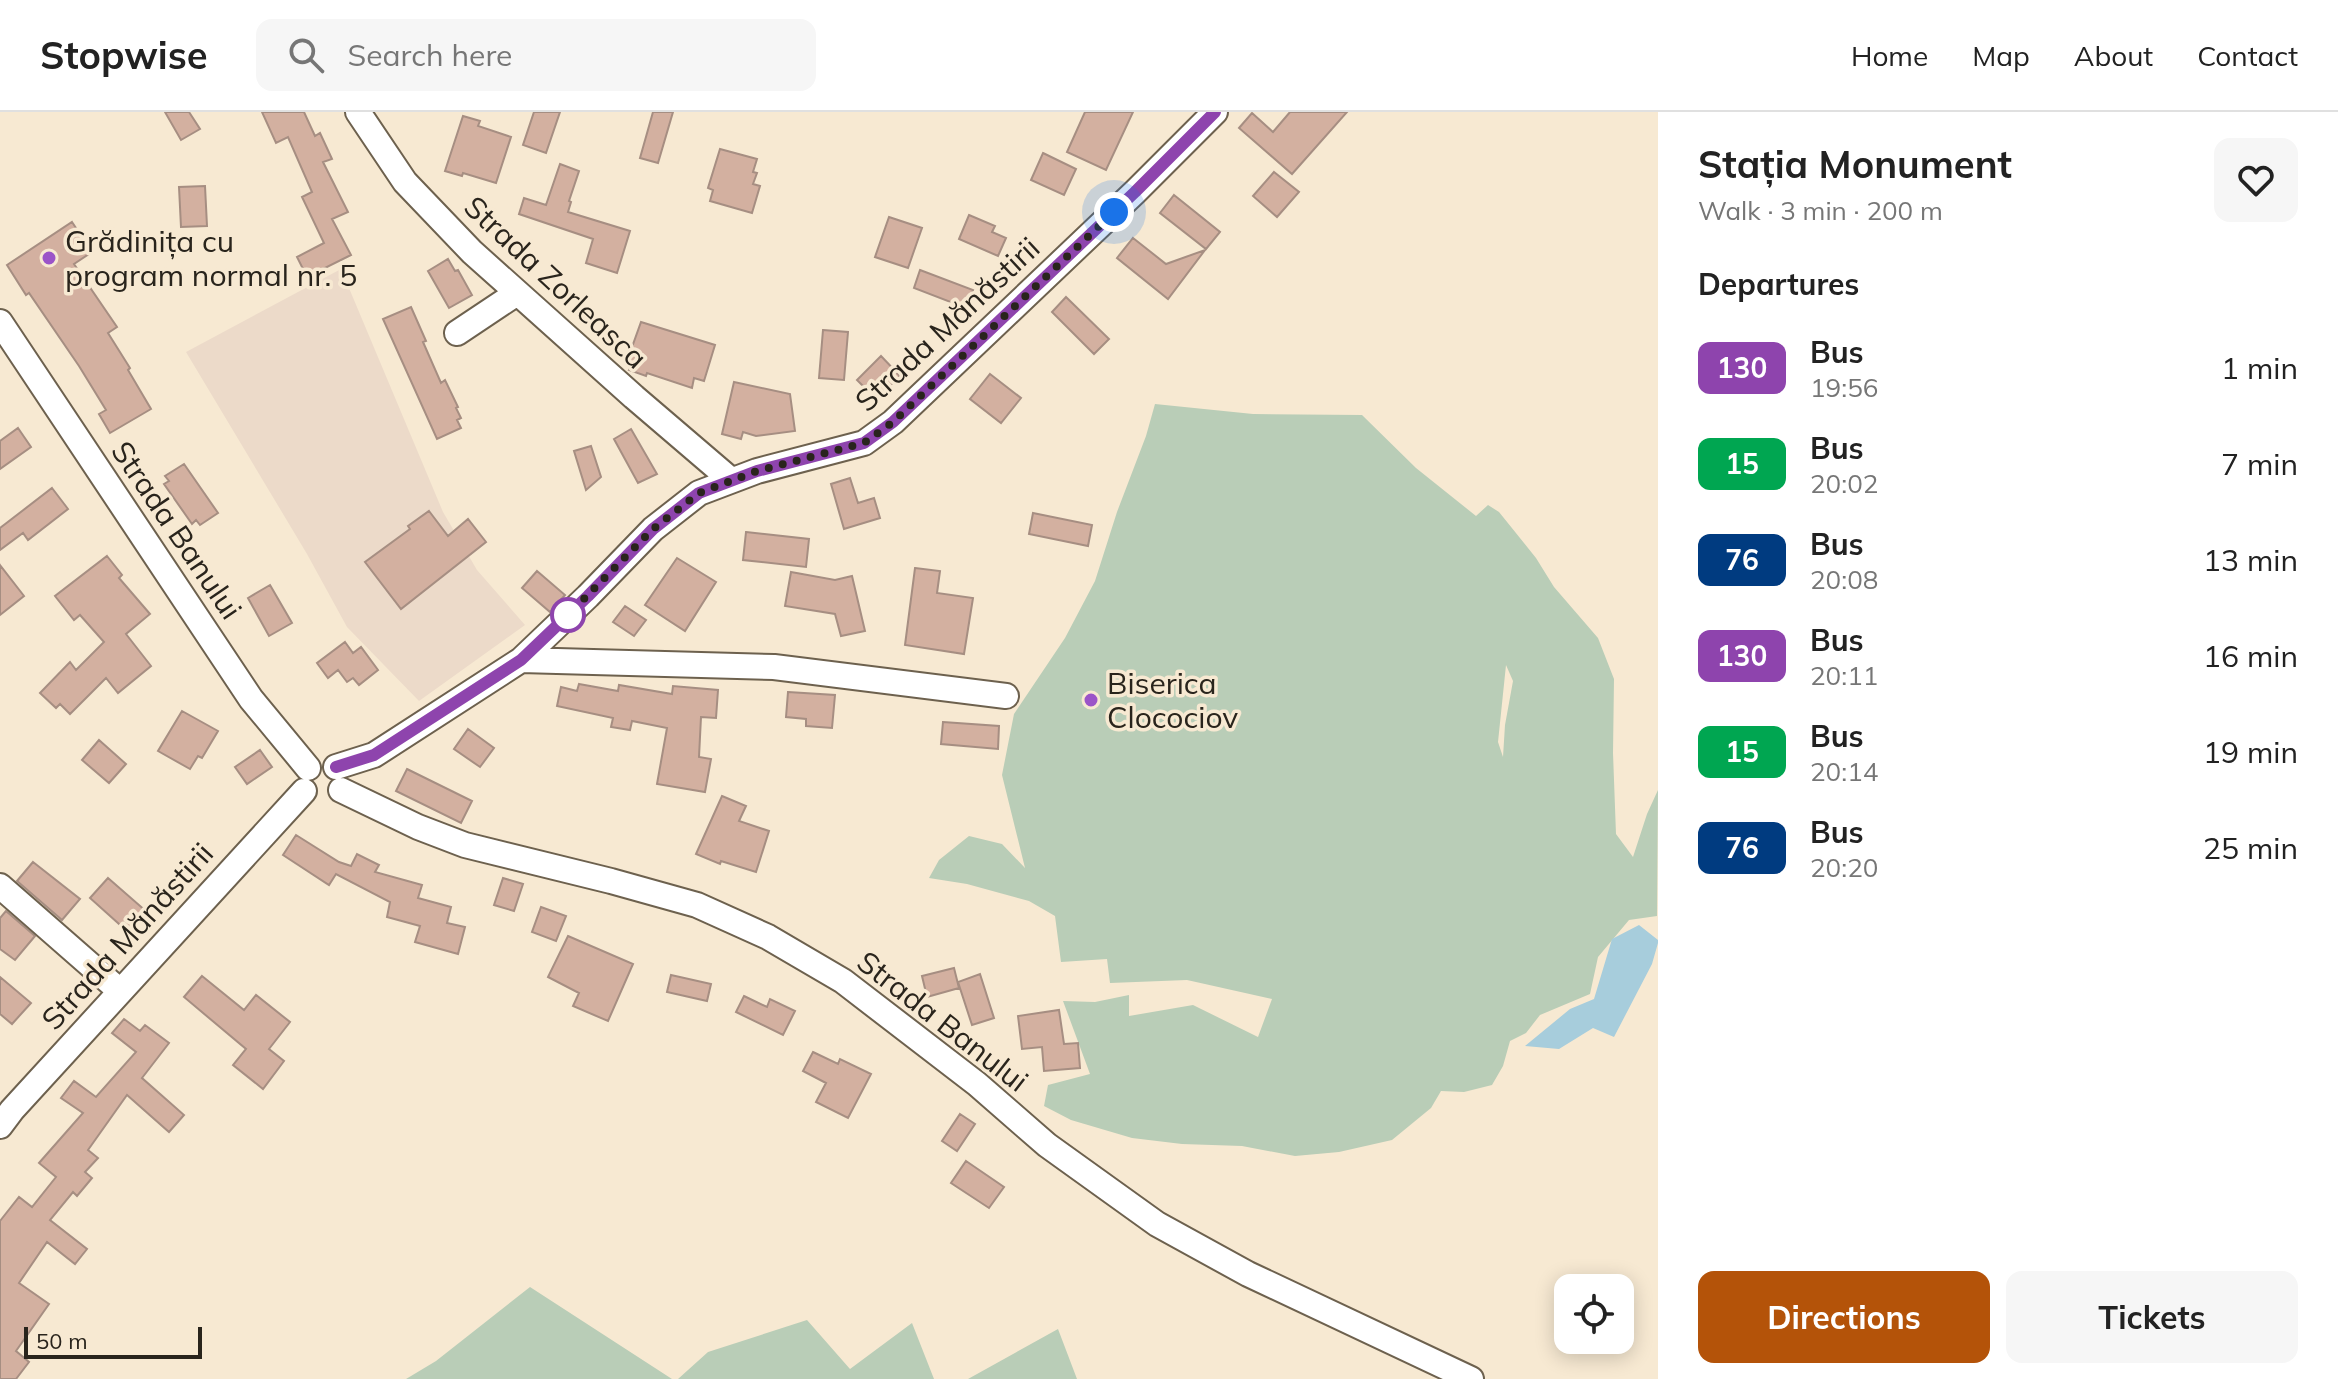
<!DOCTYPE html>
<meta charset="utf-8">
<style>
:root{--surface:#fff;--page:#f6f6f6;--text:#222;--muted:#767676;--line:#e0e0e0;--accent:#b45309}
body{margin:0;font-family:Mulish,sans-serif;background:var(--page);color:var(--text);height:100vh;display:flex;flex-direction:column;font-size:30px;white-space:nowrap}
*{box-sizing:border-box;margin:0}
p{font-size:26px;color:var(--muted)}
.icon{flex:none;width:44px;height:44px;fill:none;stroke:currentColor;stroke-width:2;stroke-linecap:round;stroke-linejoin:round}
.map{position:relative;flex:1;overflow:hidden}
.drawer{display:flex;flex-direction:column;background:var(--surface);width:680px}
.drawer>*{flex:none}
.badge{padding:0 16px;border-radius:12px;font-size:28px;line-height:52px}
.buttons{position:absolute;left:1554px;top:1162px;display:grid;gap:16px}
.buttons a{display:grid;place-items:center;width:80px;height:80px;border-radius:16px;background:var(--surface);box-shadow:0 4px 20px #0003;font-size:40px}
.scale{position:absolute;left:24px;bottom:20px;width:178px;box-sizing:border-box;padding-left:8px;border:4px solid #29241c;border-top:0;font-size:22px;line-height:28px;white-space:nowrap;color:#29241c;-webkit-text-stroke:6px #f7e9d2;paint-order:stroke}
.you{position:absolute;width:40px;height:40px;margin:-20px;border:6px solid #fff;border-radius:50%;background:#1a73e8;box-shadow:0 0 0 12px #1a73e833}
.map>.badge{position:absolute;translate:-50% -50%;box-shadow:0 0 0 4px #fff}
h2{padding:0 40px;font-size:30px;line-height:72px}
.round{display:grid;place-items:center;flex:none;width:84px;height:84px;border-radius:16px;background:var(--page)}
.head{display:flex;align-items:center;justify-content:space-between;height:136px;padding:0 40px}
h1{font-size:38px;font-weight:700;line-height:60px}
.primary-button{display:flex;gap:16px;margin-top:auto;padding:16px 40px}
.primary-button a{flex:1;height:92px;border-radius:16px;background:var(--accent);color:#fff;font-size:32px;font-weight:700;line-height:92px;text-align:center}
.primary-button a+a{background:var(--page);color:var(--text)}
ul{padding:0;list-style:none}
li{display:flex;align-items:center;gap:24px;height:96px;padding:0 40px}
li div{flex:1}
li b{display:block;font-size:30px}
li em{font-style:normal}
li .badge{min-width:88px;font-weight:700;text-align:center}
header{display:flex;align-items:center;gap:48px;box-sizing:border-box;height:112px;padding:0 40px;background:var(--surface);border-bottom:2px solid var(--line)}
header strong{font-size:38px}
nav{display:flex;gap:44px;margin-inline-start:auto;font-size:28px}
.search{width:560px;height:72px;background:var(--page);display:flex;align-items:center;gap:20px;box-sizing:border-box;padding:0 28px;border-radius:16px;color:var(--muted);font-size:30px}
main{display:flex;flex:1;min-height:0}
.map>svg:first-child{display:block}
.education{fill:#ecdac9}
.green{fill:#b9cdb7;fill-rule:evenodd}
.water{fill:#a7cddc}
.building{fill:#d3b0a0;stroke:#a68e82;stroke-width:2}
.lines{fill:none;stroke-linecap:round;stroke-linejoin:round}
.minor-casing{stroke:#6d614e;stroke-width:28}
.minor{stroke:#fff;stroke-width:24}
.line-casing{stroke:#fff;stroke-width:18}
.line{stroke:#8e44ad;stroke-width:12}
.walk{stroke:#29241c;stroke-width:8;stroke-dasharray:0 14.4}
.poi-dot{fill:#9b54c8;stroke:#f7e9d2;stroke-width:3}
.stop-dot{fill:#fff;stroke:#8e44ad;stroke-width:4}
.labels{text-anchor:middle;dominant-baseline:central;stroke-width:7;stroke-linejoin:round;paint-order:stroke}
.poi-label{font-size:30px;fill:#29241c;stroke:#f7e9d2;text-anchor:start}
.street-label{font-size:30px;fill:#29241c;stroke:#f7e9d2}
</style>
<header>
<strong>Stopwise</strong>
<div class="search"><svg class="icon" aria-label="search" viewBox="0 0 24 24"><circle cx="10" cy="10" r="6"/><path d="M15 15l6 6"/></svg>Search here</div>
<nav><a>Home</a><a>Map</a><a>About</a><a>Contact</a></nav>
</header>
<main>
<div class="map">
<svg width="1658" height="1267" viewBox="0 0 1658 1267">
<rect width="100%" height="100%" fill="#f7e9d2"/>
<path class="education" d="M341,157l102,243 34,58 48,55 -106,76 -72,-74 -40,-73 -121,-202z"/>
<path class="green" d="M1155,292l98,10 109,1 54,53 60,48 12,-11 11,7 37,46 18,29 44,51 16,41 -1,74 3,81 17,23 14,-43 11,-24 -1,126 -28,4 -31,37 -8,37 -50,21 -14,18 -16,8 -7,25 -11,19 -28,7 -23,-1 -10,17 -39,32 -53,12 -44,4 -53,-10 -60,-2 -50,-6 -61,-18 -27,-14 4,-21 42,-11 -27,-73 32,1 34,-7v21l64,-11 65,32 14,-38 -85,-19 -77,3 -3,-24 -46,3 -6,-46 -26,-15 -62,-17 -38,-6 10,-18 30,-24 33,8 23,24 -23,-93 12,-61 51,-76 30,-57 22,-69 29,-76zM1506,553l7,16 -8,44 -2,32 -5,-15z
M530,1175l142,92h-266l30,-18z
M807,1208l43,49 62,-46 22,56h-256l30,-27z
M1058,1217l19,50h-109z"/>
<path class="water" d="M1639,813l19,15v3l-6,21 -38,73 -21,-9 -34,21 -34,-3 45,-37 24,-10 18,-60z"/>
<path class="building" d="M165,0h24l11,17 -19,11z
M262,0h42l11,24 5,-3 12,26 -9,3 25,50 -16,7 19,36 -44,22 -10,-20 27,-14 -22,-46 10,-5 -24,-55 -12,6z
M534,0h26l-14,41 -23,-8z
M653,0h20l-15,51 -18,-5z
M1085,0h48l-27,58 -39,-18z
M1290,0h57l-55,62 -53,-46 13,-15 21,19z
M463,4l17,5 -2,5 33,11 -15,46 -33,-10 -1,3 -17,-5z
M720,37l37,10 -4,13 4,1 -4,11 7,2 -8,27 -42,-12 3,-11 -5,-2z
M1043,41l33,16 -12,26 -33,-15z
M560,52l19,7 -10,30 2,1 -3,10 62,19 -13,42 -31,-10 7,-24 -74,-25 5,-16 22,7z
M1274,60l25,20 -22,25 -24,-21z
M205,74l2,40 -26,1 -2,-40z
M1174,83l46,37 -14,17 -46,-36z
M969,103l26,11 -3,6 14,6 -8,18 -39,-17z
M889,105l33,11 -14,40 -33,-11z
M72,110l20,30 -18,12 43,63 -9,6 22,35 -2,2 23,39 -41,24 -11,-19 7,-4 -27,-44 -50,-73 -3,2 -19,-30z
M1133,126l33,26 39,-14 -37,49 -51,-41z
M448,147l7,12 3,-1 14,25 -23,13 -21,-37z
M920,158l53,20 -7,18 -52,-20z
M1066,185l43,42 -15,15 -42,-42z
M411,195l15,34 -3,1 18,41 4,-3 13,27 -2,1 5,10 -4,2 4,8 -24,11 -54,-120z
M641,210l74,23 -11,36 -10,-3 -2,10 -45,-15 -1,3 -17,-6 2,-4 -5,-2z
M823,218l25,2 -4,48 -25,-2z
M881,244l19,20 -24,23 -19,-19z
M990,262l31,24 -20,25 -31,-24z
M734,270l56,12 5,37 -39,5 -13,-4 -2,7 -19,-5z
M18,316l13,19 -31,22v-28z
M631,317l26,45 -19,9 -24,-44z
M591,334l10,31 -15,13 -12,-39z
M184,352l34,49 -18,12 -4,-5 -4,4 -28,-40 5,-3 -4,-5z
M850,366l8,25 16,-5 6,20 -36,11 -13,-45z
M52,376l16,21 -40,31 -5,-7 -23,17v-22z
M429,399l19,25 20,-17 18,23 -85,67 -36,-47 45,-33 -2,-3z
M1033,401l59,12 -4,21 -59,-12z
M746,420l63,7 -3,28 -63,-7z
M107,444l15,19 -3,3 31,36 -24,20 25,32 -33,27 -12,-15 -36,36 -10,-10 -4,4 -16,-15 30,-31 6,8 28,-28 -24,-27 -6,5 -19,-24z
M677,446l39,24 -31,49 -40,-26z
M0,453l24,31 -24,19z
M915,456l25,3 -3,22 36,5 -9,56 -59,-9z
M537,459l28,24 -15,17 -28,-24z
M791,460l44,8 17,-4 13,55 -24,5 -6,-22 -50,-8z
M270,473l22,38 -23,13 -21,-38z
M625,494l21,14 -12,16 -21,-14z
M345,530l8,11 8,-6 17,23 -19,15 -6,-7 -6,4 -9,-12 -10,8 -11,-15z
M579,572l39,7 1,-6 53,9 1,-8 45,4 -2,28 -15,-1 -2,40 12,2 -6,33 -48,-8 10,-56 -35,-7 -2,9 -19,-3 2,-9 -56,-12 4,-19 16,4z
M788,580l47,3 -3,33 -26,-2v-7l-20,-2z
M182,599l36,20 -16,27 -4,-2 -8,13 -32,-18z
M943,610l56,4 -1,23 -57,-5z
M468,617l26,19 -14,19 -26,-18z
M99,628l27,24 -17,19 -27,-23z
M260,638l12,17 -25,17 -12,-17z
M407,657l65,32 -11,22 -65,-32z
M722,684l24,10 -7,15 30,10 -13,41 -35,-11 -1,3 -24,-10z
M296,723l43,27 12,4 6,-12 22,11 -4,7 47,13 -4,13 33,9 -4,16 18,4 -7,27 -43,-12 5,-16 -33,-9 3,-15 -54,-28 -7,11 -46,-30z
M33,750l47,37 -18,21 -45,-39z
M108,766l39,34 -19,20 -38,-34z
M503,766l20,6 -9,27 -20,-6z
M541,795l25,9 -10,25 -24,-9z
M6,799l29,25 -20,24 -15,-11v-31z
M568,824l65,28 -25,57 -35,-15 6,-13 -31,-16z
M954,856l5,20 -32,9 -5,-21z
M980,862l14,44 -22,7 -14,-43z
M671,863l40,9 -4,17 -40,-9z
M202,864l42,34 12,-15 34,27 -21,27 15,12 -21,28 -30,-24 13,-16 -62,-52z
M0,865l31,26 -19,21 -12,-10z
M744,884l23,11 3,-8 25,12 -12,24 -47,-23z
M1059,898l5,34 14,-1 2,25 -36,3 -2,-24 -20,2 -4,-33z
M124,907l16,12 5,-6 24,18 -27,35 42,37 -15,17 -42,-37 -39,55 10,8 -13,14 7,6 -15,18 -4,-4 -23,28 37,29 -12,15 -28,-22 -28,41 30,21 -33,47 13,11 -13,17h-16v-158l19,-24 13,10 24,-30 -17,-14 44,-50 -22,-15 13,-17 22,16 40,-45 -24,-19z
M813,940l25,12 2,-5 31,15 -23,44 -32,-16 10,-19 -23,-12z
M960,1002l15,10 -18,27 -15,-10z
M966,1049l38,26 -15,21 -38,-25z"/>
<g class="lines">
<g class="minor-casing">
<path id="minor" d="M358,0l47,70 67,70 162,145 97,83
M0,210l251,377 57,69
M457,221l60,-40
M521,548l253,7 232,29
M336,655l38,-12 147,-95 67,-64 65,-67 46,-36 58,-22 107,-28 29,-21 242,-230 80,-80
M341,678l77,37 47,18 146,36 86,24 71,32 75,44 134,103 70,61 110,79 91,50 223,105
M0,774l120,105
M0,1014l12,-16 292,-319"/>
</g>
<use href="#minor" class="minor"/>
</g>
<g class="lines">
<g class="line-casing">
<path id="line" d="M336,655l38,-12 147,-95 67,-64 65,-67 46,-36 58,-22 107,-28 29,-21 242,-230 80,-80"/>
</g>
<use href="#line" class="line"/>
<path class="walk" d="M568,503l-2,2 87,-88 46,-36 58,-22 107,-28 29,-21 221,-210"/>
</g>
<g class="poi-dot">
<circle cx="49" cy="146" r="8"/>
<circle cx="1091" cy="588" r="8"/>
</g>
<circle class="stop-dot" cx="568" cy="503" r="16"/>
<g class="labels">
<g class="poi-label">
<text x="65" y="129">Grădinița cu<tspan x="65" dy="34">program normal nr. 5</tspan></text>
<text x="1107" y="571">Biserica<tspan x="1107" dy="34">Clocociov</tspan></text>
</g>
<g class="street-label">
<text transform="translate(556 170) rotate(43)">Strada Zorleasca</text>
<text transform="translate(947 212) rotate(-43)">Strada Mănăstirii</text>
<text transform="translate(177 418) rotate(56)">Strada Banului</text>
<text transform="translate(127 824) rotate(-48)">Strada Mănăstirii</text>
<text transform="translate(943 909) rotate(38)">Strada Banului</text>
</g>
</g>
</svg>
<div class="buttons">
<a><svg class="icon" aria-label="locate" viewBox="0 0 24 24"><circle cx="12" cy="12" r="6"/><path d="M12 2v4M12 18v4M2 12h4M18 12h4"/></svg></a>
</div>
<div class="scale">50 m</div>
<div class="you" style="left:1114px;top:100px"></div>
</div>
<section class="drawer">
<div class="head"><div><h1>Stația Monument</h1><p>Walk · 3 min · 200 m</p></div><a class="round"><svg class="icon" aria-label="heart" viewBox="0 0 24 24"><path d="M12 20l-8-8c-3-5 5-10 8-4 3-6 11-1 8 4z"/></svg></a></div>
<h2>Departures</h2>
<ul>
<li><span class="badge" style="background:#8e44ad;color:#fff">130</span><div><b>Bus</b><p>19:56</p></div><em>1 min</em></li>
<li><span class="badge" style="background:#00a651;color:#fff">15</span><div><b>Bus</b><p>20:02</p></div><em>7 min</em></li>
<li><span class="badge" style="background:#003b80;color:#fff">76</span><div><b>Bus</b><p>20:08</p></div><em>13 min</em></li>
<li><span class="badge" style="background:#8e44ad;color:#fff">130</span><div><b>Bus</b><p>20:11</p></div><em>16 min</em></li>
<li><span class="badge" style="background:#00a651;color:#fff">15</span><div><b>Bus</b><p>20:14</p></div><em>19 min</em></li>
<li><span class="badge" style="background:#003b80;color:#fff">76</span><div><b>Bus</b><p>20:20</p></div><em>25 min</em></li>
</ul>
<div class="primary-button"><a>Directions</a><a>Tickets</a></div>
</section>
</main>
